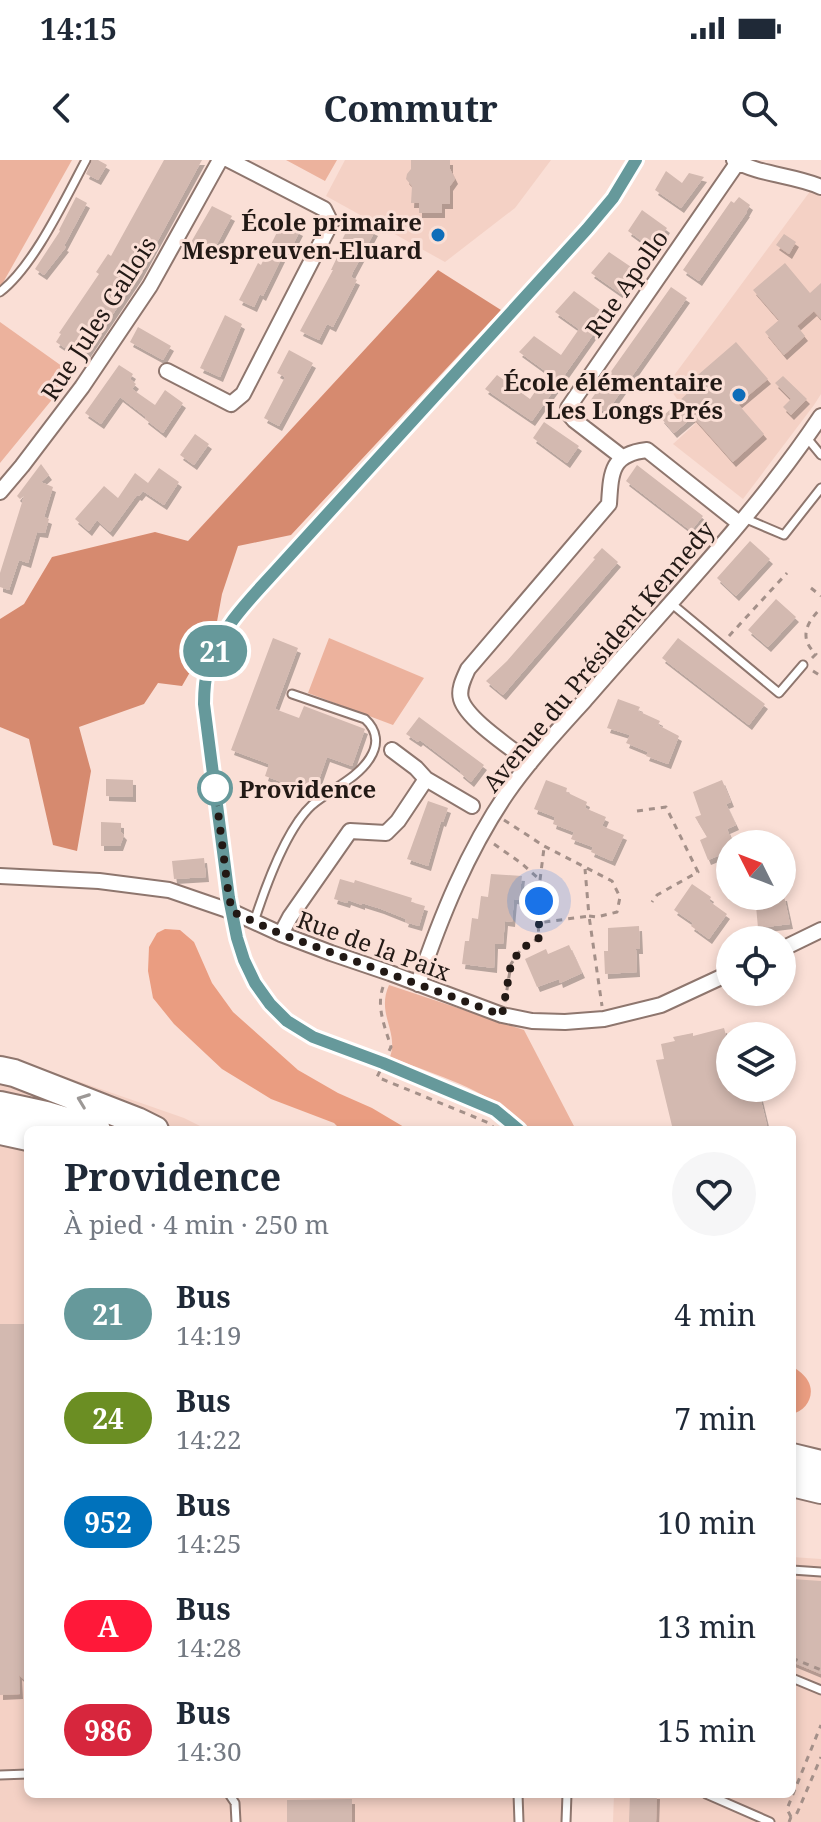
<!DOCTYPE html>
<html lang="fr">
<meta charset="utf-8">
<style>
:root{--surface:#fff;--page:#f6f6f7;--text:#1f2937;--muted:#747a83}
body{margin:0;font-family:"Noto Serif",serif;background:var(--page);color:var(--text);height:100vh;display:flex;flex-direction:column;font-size:30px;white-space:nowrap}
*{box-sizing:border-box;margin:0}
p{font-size:26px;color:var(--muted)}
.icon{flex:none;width:44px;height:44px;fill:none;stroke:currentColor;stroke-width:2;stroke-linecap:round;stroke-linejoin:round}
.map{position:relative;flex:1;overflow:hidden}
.drawer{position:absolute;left:24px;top:966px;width:772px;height:672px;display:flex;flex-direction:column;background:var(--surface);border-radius:12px;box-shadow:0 4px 12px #0003}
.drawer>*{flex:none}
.badge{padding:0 16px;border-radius:26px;font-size:28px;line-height:52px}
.needle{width:52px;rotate:312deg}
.tools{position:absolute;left:716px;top:670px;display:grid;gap:16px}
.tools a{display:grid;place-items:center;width:80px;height:80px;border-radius:50%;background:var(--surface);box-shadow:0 4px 12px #0003;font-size:40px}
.you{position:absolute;width:40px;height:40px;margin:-20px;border:6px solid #fff;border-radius:50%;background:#1a73e8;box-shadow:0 0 0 12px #1a73e833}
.map>.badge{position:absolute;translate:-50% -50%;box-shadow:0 0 0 4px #fff}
.round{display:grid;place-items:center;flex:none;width:84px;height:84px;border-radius:42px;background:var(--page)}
.head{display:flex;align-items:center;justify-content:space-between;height:136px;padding:0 40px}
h1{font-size:38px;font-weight:700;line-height:60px}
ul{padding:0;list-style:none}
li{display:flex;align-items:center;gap:24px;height:104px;padding:0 40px}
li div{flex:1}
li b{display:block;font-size:30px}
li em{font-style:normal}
li .badge{min-width:88px;font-weight:700;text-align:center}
.status{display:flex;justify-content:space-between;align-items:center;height:56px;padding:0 40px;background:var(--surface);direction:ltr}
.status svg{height:22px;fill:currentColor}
header{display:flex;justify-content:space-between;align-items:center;height:104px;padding:0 40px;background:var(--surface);font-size:36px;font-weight:700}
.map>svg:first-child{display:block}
.built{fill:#f4d1c5}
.green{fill:#ecb29d}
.forest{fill:#d68a6f}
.water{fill:#ea9d81}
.building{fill:#d3b9b0;filter:url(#shadow)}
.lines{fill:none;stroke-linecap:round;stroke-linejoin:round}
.lane-casing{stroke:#8e766e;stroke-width:11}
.street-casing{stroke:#8e766e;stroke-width:18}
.highway-casing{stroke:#8e766e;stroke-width:30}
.path{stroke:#a49089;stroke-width:3;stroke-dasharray:6 6;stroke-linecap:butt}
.lane{stroke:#fff;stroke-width:7}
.street{stroke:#fff;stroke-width:14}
.highway{stroke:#fff;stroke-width:26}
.oneway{stroke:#9c9896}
.line-casing{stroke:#fff;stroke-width:18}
.line{stroke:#66999b;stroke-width:12}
.walk{stroke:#221915;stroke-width:8;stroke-dasharray:0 14.4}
.poi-dot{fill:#0e6db9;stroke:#fadfd6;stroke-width:3}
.stop-dot{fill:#fff;stroke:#66999b;stroke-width:4}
.labels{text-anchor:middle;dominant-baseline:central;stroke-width:6;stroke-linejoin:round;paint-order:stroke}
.poi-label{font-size:24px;font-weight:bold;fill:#221915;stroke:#fadfd6;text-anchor:end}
.street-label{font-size:24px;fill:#221915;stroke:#fadfd6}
.stop-label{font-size:24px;font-weight:bold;fill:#221915;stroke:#fadfd6;text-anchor:start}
</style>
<div class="status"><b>14:15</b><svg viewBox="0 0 49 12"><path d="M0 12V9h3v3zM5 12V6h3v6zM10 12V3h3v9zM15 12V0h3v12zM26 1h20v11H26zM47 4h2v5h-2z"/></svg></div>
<header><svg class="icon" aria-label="back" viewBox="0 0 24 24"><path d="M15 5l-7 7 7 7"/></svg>Commutr<svg class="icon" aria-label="search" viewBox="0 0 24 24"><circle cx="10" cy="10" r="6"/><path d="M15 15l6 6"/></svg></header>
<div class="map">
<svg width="821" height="1662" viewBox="0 0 821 1662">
<defs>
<filter id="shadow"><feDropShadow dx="3" dy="5" stdDeviation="0" flood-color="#0004"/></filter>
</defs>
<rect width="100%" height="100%" fill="#fadfd6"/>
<path class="built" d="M345,0h206l-36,48 -70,54 -119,-66z
M811,30l10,7v197l-7,11 -71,94 -70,-55 22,-20 -28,-39z
M0,894l184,64 24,12h-180v664h543l-1,28h-570z
M792,1397l29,2v263h-208l1,-28h178z"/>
<path class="green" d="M0,0h72l-72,128z
M286,0h51l-12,21z
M0,162l73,52 -73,89z
M329,478l95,40 -31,47 -85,-32z
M389,825l135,45 52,100h-48c-31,-38 -93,-55 -138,-73 9,-26 -14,-43 -1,-72z"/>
<path class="forest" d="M438,110l63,40 -210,225 -53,11 -16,48 -6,33 -34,59 -24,-3 -14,21 -65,23 12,44 -14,80 -24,-6 -24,-106 -29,-12v-108l24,-15 28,-47 103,-25 33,9z"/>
<path class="water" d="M165,769l15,1 14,12 18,41 21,29 65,58 40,23 34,15 37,22h-68l-7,-7 -63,-24 -49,-30 -48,-45 -21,-26 -5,-27 1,-24 8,-14z
M792,1206c6,4 13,9 16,15 8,14 -2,30 -16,33z"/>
<path class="building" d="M92,0h6l9,5 -9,15 -12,-6z
M164,0h38l-63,115 -54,81 -17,-12 -3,4 -9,-6 5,-8 -2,-1 40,-59 -3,-2 12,-18 3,2z
M411,0h39v9l5,10 -5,7v18h-8v9h-23v-10h-8l1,-17 -6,-7 1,-5 4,-5z
M666,11l16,12 7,-10 15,4 -23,31 -26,-18z
M76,37l11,6 -23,43 2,1 -22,28 -9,-6 25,-38 -1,-1z
M739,37l11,8 -4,7h1l-48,69 -16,-11 48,-69 3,2z
M212,46l20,10 -16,30 -4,3 -5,-3 -3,6 -14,-8z
M642,50l25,18 -14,21 -25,-18z
M352,60l23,11 -22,41 -2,5 6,3 -24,47 -6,-3 -8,16 -19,-9 33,-61h-2l11,-23 -3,-1z
M282,62l18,9 -12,23 -4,-1 -21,43 -3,-2 -6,13 -15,-7 19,-37 3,2z
M784,74l12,8 -7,12 -13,-9z
M609,92l28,19 -16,23 -30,-21z
M785,103l25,30 11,-10v36l-7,-8 -17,15 8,10 -21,19 -19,-23 14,-12 -26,-30z
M671,127l16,11 -81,115 -16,-12z
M574,131l33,24 -75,106 -47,-32 12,-14 33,24 18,-26 -29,-21 15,-16 27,19 18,-26 -24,-17z
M225,155l17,9 -22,53 -20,-9z
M138,167l33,19 -8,14 -33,-18z
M736,182l32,37 -30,25 26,30 -31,28 -40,-45 -19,16 -13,-15 31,-29 -3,-4 10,-11z
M289,190l24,13 -34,63 -15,-8 21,-41 -8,-4z
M119,205l14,9 -3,5 6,5 -4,5 23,16 10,-15 18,13 -20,30 -18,-14 1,-2 -26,-20 -19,27 -16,-11z
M783,216l24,23 -16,16 -8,-8 8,-8 -16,-16z
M544,262l35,24 -12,17 -34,-25z
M195,274l14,10 -15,21 -14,-10z
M41,304l8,11 -8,7 12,5 -9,30 5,2 -4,14 -8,-1 -9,31 -9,-3 -10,30 -9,-3v-14l24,-77 -4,3 -3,-3z
M637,305l66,51 -12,15 -65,-50z
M159,308l20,14 -15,23 -21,-14 -4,5 -2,-1 -27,37 -13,-12 -8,11 -14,-12 29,-33 14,12 17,-25 13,10z
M750,381l20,18 -34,37 -19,-18z
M602,388l16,14 -115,133 -17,-14 21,-20 88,-102 -2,-1z
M776,439l20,18 -28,30 -20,-17z
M273,478l25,10 -23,61 24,9 5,-12 61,23 -13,37 -25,-9 -13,37 -49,-18 4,-12 -38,-14z
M678,478l87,66 -16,21 -87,-67z
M618,539l22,8 -2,4 22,10 -2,4 21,11 -11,28 -22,-8 2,-4 -22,-9 4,-8 -23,-7z
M419,557l65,48 -13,17 -11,-9 1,-2 -41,-31 -2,2 -12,-8z
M106,619l27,1v17l-27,-1z
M546,620l21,8 -1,4 21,10 -2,6 21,9 -4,9 22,9 -12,26 -21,-9 2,-5 -22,-8 3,-7 -21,-8 2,-7 -21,-8z
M722,620l9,22 -5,2 10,21 -9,4 6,15h-3v7l-22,9 -8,-20 7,-3 -12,-20 6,-2 -8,-23z
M428,641l20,7 -5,14 -2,-1 -13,45 -21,-7z
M101,662l20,1v9l3,3 -4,11h-19z
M204,698l2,19 -32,2 -2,-18z
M491,714l31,2 -3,24 -5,-1 -2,23 -7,-1 -2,23h-8l-1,24 -32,-4 3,-23h4l3,-23 6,1 3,-23 7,1z
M340,719l14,4 1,-3 57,18 -1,4 14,4 -6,20 -14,-4 1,-3 -25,-10 -19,-6v2l-14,-5 -1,3 -13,-4z
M692,724l19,13 -2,4 18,13 -18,25 -18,-13 2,-3 -19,-13z
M761,736h23l6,28 -32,4 -2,-22 6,-1z
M639,766l1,23h-4l1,23 -32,2 -1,-23h4v-23z
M569,785l13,28 -22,10 -1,-4 -22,8 -12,-28 21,-10 2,5z
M724,868l4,15 2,-1v46h28l10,42h-95l-17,-70 8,-1 -3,-15 14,-3 -2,-4 20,-4v3z
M0,1164h28v359l-9,-8 1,19 -20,1z
M792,1419l29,2v93l-29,-12z
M630,1634h27l-1,28h-27z
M352,1639v23h-65v-22z"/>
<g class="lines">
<g class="lane-casing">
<path id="lane" d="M0,132c34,-26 65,-93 86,-132
M807,278l14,17
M744,358l40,17 37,-47
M672,444l107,89 24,-28
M254,762c11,-34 32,-93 58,-117 19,-16 45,-26 58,-47 9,-14 7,-28 -5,-39l-73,-25
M519,970l-24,-20 -112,-47 -70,-26 -26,-16 -17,-17 -15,-21 -11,-23 -7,-22 -8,-40 -25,-194c0,-13 1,-25 4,-37 12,-40 46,-71 73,-102l306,-336 26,-31 23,-38
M792,1410l29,2
M792,1518l29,12
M0,1615l28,-1
M229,1634l6,9 1,19
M518,1634l1,28
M706,1634l64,28
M566,1662l1,-28"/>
</g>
<g class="street-casing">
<path id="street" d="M734,0c25,15 60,15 87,27
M167,211l64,33 12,-10 88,-171 -7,-14 -95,-49
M622,297l-48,-37 -6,-7v-5l170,-246
M0,332l22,-26 60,-79 68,-101 70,-126
M392,590l24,18 10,11 46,27
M530,603c-17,-14 -63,-43 -69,-64 -3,-10 3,-21 7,-30l141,-165c2,-32 2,-50 38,-54l92,73
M0,716l99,5 70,9 64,22 48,22 50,19 59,20 112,42 30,6 33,1 39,-3 57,-14 69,-32
M281,774l9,-17 60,-86 36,2 12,-12 28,-42
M782,789l39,-19
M418,824c23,-68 49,-132 89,-191 23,-33 51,-63 78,-93 80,-93 168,-182 236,-284"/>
</g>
<g class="highway-casing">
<path id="highway" d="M0,910l14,3 123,48 18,9
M0,945l46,10 51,15
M0,971l28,6
M792,1297l29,7
M792,1323l29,7"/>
</g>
<path class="path" d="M811,428l10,8
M729,476l58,-63
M812,498l4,-4c-18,-16 -9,-32 5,-46
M813,511l8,5
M637,651l29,-4 32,65 -41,23 -5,7
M504,660l40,26 68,35 8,16 -3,15 -20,5 -8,-1 -4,-47
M494,684l27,19 19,17 -2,43 51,-7 13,90
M540,720l4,-32
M383,827c-7,20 2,40 8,60l-3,6
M505,842l6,-38 10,-15 18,-11 -1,-15
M380,911l-3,6 112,46 7,7
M792,1498l29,12
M791,1657l-4,-8 34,-84
M789,1662l2,-5 5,-2 2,-4 23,-54"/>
<use href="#lane" class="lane"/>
<use href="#street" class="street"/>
<use href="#highway" class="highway"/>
</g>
<defs><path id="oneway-chevron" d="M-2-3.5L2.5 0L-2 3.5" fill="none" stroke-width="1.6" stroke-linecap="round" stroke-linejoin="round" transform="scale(2)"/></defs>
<use class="oneway" href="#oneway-chevron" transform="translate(83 940) rotate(-159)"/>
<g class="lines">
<g class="line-casing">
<path id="line" d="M519,970l-24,-20 -112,-47 -70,-26 -26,-16 -17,-17 -15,-21 -11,-23 -7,-22 -8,-40 -25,-194c0,-13 1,-25 4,-37 12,-40 46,-72 73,-102l306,-336 26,-31 23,-38"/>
</g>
<use href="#line" class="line"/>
<path class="walk" d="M215,628l14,110 4,14 48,22 221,81 9,-51 10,-15 18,-11v-37"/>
</g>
<g class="poi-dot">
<circle cx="438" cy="75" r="8"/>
<circle cx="739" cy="235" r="8"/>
</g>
<circle class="stop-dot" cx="215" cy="628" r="16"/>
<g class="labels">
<g class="poi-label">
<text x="422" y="61">École primaire<tspan x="422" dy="28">Mespreuven-Eluard</tspan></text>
<text x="723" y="221">École élémentaire<tspan x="723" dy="28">Les Longs Prés</tspan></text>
</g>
<g class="street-label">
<text transform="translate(626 123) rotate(-55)">Rue Apollo</text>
<text transform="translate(98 158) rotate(-57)">Rue Jules Gallois</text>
<text transform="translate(598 496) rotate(-50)">Avenue du Président Kennedy</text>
<text transform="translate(374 785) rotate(20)">Rue de la Paix</text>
</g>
<g class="stop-label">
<text x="239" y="628">Providence</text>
</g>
</g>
</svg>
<div class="tools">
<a><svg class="needle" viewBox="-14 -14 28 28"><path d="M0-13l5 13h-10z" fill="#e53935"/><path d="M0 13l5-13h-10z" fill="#747a83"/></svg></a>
<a><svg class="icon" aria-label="locate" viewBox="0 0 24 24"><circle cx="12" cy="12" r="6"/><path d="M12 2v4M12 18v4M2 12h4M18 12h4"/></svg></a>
<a><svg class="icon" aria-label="layers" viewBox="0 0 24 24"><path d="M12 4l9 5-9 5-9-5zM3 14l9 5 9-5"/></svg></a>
</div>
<div class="you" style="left:539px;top:741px"></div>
<b class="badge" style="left:215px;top:491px;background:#66999b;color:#fff">21</b>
<section class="drawer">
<div class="head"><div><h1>Providence</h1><p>À pied · 4 min · 250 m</p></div><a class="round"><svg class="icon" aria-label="heart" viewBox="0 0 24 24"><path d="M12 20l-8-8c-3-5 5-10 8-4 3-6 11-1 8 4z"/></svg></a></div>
<ul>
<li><span class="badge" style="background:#66999b;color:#fff">21</span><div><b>Bus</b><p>14:19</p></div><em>4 min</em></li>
<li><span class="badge" style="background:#6b8e23;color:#fff">24</span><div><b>Bus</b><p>14:22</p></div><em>7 min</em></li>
<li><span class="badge" style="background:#0072bc;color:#fff">952</span><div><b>Bus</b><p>14:25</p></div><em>10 min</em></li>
<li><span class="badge" style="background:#ff1839;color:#fff">A</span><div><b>Bus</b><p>14:28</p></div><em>13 min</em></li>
<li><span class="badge" style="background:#d7263d;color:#fff">986</span><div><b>Bus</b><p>14:30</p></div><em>15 min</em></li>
</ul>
</section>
</div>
